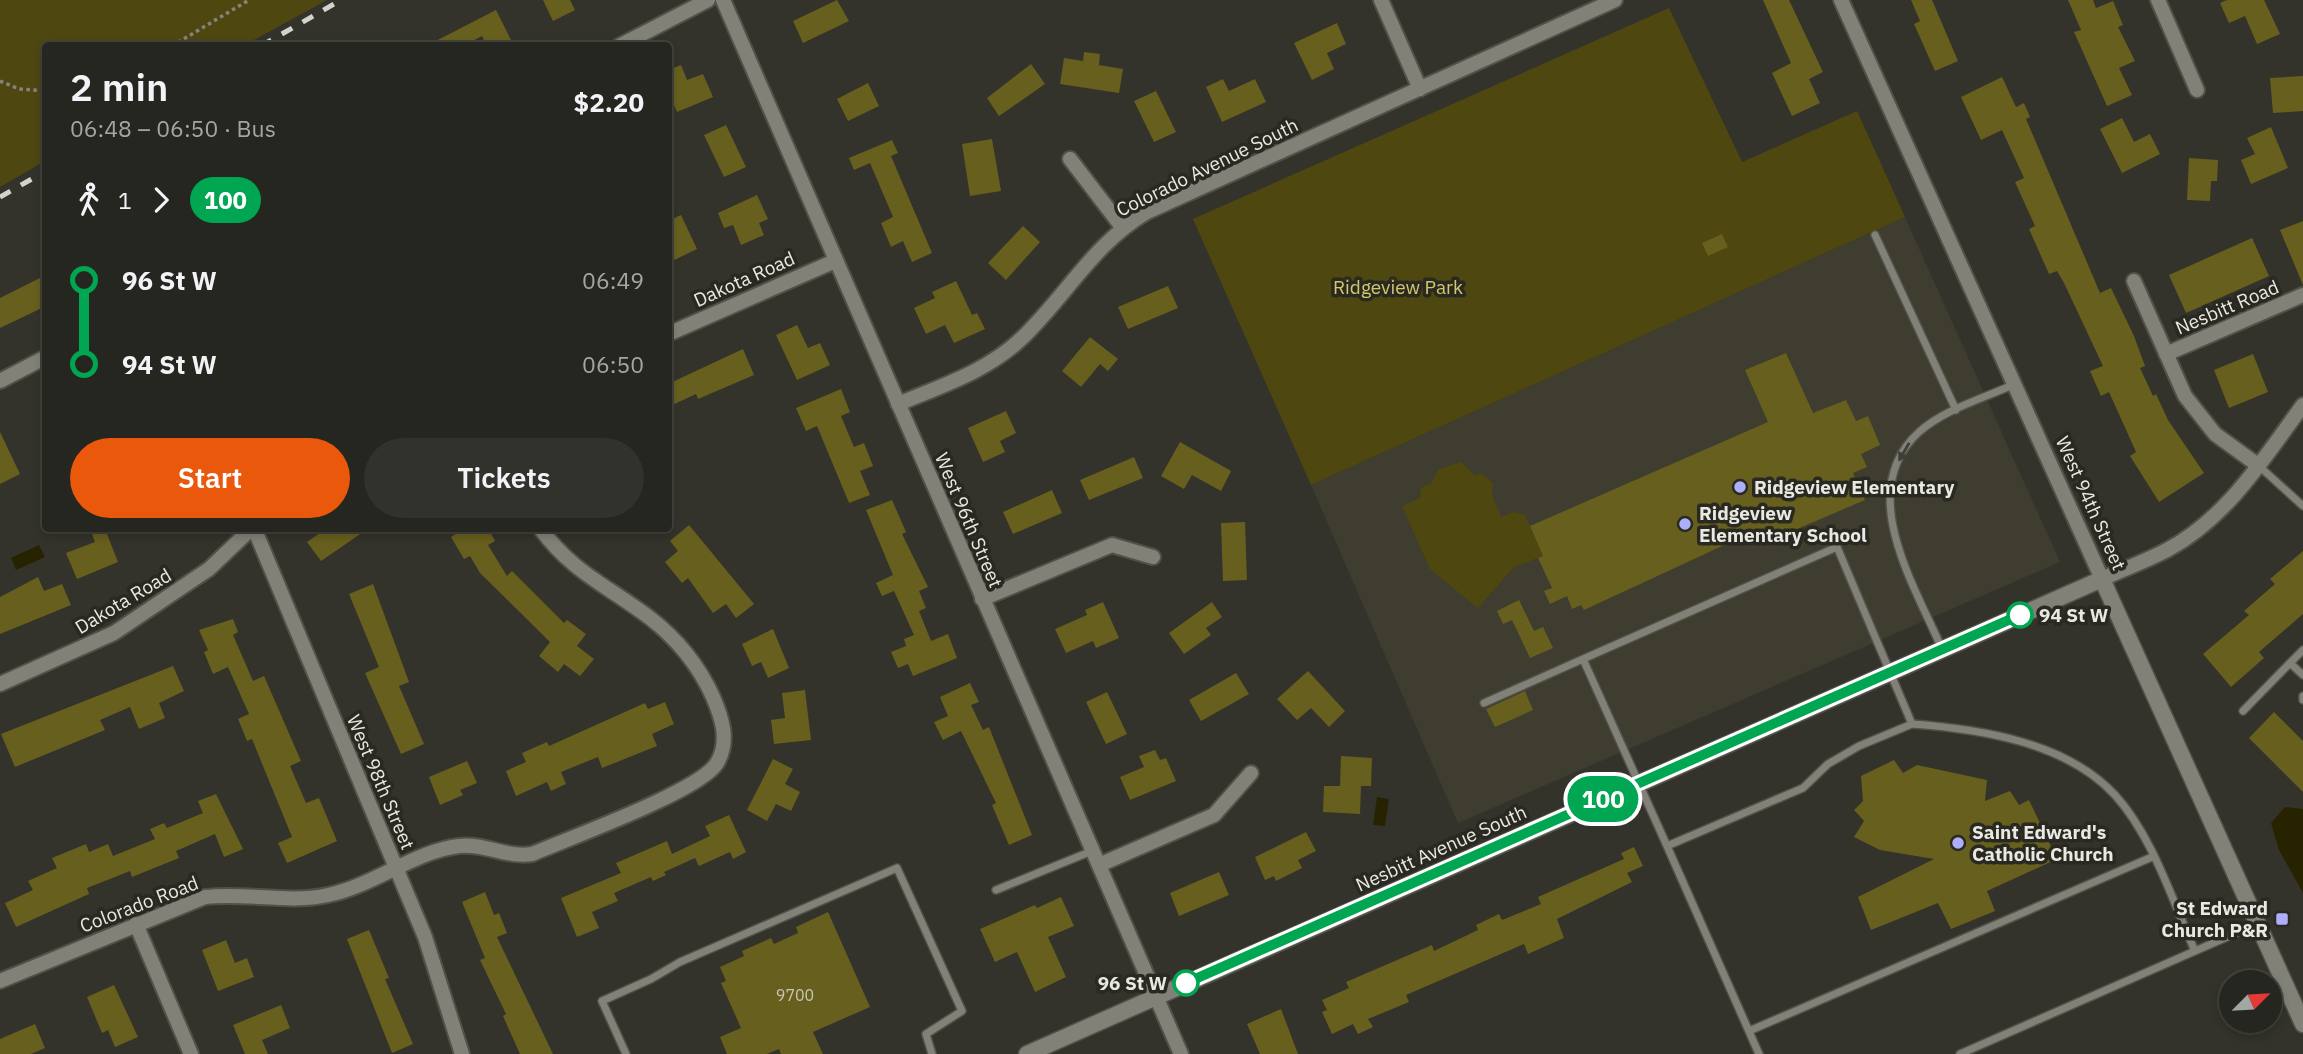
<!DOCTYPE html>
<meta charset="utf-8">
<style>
:root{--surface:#262620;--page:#32322d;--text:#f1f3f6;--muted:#a4a5a5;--line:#42433e;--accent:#ea580c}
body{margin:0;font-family:"IBM Plex Sans",sans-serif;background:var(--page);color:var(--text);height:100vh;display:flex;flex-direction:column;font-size:26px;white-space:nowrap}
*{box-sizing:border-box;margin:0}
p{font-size:23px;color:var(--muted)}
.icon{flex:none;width:38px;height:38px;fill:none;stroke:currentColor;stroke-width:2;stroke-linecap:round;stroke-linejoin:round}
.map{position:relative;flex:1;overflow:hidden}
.side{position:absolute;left:42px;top:42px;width:630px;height:490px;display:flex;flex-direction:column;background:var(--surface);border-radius:7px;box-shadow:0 4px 10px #0003,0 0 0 2px var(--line)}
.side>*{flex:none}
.badge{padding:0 14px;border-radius:23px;font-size:24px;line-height:46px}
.needle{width:46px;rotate:66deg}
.fabs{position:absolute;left:2219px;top:970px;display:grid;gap:14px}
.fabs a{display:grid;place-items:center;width:63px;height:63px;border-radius:50%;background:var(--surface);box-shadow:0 4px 10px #0003,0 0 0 2px var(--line);font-size:35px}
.map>.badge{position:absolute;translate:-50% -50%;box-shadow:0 0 0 4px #fff}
.legs{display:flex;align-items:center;gap:10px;height:77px;padding:0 28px;font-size:23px}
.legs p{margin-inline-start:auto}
.headline{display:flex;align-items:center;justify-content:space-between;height:119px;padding:0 28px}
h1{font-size:38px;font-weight:600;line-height:52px}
.cta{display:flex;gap:14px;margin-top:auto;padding:14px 28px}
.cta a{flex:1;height:80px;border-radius:42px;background:var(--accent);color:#fff;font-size:28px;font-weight:600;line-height:80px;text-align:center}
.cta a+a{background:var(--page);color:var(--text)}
ul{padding:0 28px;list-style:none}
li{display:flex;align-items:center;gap:24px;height:84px;font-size:26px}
li i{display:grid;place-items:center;width:10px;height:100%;margin:0 9px;background:currentColor}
li i::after{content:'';width:18px;height:18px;margin:-9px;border:5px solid;border-radius:50%;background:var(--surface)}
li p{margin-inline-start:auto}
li:first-child i{background:linear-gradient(#0000 50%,currentColor 0)}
li:last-child i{background:linear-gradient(currentColor 50%,#0000 0)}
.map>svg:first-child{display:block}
.built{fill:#3e3d2f}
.green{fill:#4e4710}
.water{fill:#272301}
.building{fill:#675f1d}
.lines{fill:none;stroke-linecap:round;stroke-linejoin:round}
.service-casing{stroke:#515049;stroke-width:10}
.minor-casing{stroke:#515049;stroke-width:18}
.tertiary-casing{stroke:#515049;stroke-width:19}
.path{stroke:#84847d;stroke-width:3.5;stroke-dasharray:3.5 3.5;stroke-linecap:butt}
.service{stroke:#828178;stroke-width:7}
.minor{stroke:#828178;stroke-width:14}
.tertiary{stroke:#828178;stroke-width:16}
.rail{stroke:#d3d3ce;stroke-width:5;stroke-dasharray:12 12;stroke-linecap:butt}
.oneway{fill:#3f3f37}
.line-1-casing{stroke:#fff;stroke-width:16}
.line-1{stroke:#00a651;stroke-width:10}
.poi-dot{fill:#adaffb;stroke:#292921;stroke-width:2.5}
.stop-1-dot{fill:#fff;stroke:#00a651;stroke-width:3.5}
.labels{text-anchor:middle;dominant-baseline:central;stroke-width:7;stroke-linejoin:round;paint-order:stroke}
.number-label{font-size:16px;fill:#c8c6b2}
.street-label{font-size:19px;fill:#e9e9e4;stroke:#292921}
.park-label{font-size:19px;fill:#d3c86b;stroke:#292921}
.poi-label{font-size:19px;font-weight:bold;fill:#e9e9e4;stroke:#292921;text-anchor:start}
.stop-label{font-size:19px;font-weight:bold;fill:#e9e9e4;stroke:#292921;text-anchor:start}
</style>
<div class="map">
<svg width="2303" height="1054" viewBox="0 0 2303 1054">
<rect width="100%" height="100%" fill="#33332b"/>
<path class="built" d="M1905,217l155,345 -602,261 -147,-338z"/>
<path class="green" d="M0,0h327l-82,45 -199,1 -1,115 -45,26z
M1669,8l73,154 115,-51 48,106 -594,268 -118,-266z
M1461,462l14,13 7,-2 11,11 -1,10 9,23 13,-5 11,3 18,41 -29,11 -36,41 -48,-39 -28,-63 18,-8 1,-10 10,-5 8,-14z"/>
<path class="water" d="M39,545l6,12 -29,13 -5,-12z
M1377,797l12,2 -4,27 -12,-1z
M2285,807l18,2v84l-24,-43 -8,-27z"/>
<path class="building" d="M543,0h27l5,10 -22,11z
M837,0l12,21 -46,22 -10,-22z
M1763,0h26l34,72 -14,7 11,24 -28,13 -20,-43 19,-10z
M1911,0h21l26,61 -23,10 -21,-47 6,-3z
M2068,0h25l3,8 17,-7 10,24 -5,2 17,34 -16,7 13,27 -25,11 -33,-74 7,-2z
M2227,0h37l16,34 -23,10 -12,-28 -16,7 -9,-20z
M496,10l18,36h-27l-5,-10 -19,10h-37z
M1337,23l9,21 -19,9 7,16 -22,11 -18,-37z
M1084,52l16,2 -1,11 24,4 -4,24 -59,-9 4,-26 19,3z
M1031,64l14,20 -46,32 -12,-18z
M681,65l6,15 16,-6 10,23 -36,15 -9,-20v-22z
M2303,76v35l-30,2 -3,-35z
M2002,77l14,30 8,-4 6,14 -4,2 74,174 11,-5 23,48 11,30 -5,2 13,28 3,-2 12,26 36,53 -45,29 -29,-46 6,-4 -27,-60 -8,4 -11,-25 13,-5 -39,-83 -7,-12 -8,3 -20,-45 6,-3 -20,-44 9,-4 -22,-48 -21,10 -20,-43z
M1223,79l6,12 26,-12 11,23 -44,20 -16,-35z
M868,83l11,23 -31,15 -11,-22z
M1156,91l20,41 -22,10 -20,-41z
M2122,118l12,24 16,-8 10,20 -38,19 -22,-44z
M726,125l20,42 -22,10 -20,-42z
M2271,127l17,41 -37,16 -10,-24 14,-6 -8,-16z
M992,139l9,52 -31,5 -8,-52z
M892,140l6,13 -7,3 41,97 -20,9 -9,-21 -12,6 -10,-24 12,-6 -23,-54 -16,7 -5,-12z
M2189,158l29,2 -1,21h-6l-1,20 -23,-1z
M757,195l11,24 -9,4 5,12 -23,10 -8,-20 -9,3 -6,-15z
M681,215l16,34 -29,14v-42z
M2303,221v64l-23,-55z
M1023,226l17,16 -34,38 -18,-17z
M1722,234l6,13 -20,9 -6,-13z
M2252,238l17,38 -83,37 -17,-38z
M46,275v31l-46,22v-30z
M956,281l16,34 5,-2 8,16 -31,14 -9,-18 -19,9 -12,-26 21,-10 -3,-6z
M1168,286l10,22 -50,21 -10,-22z
M797,325l11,23 12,-5 10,22 -33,15 -21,-45z
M1090,337l28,22 -10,12 -8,-7 -19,23 -19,-16z
M743,349l11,26 -56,24 -2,-5 -28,13v-23z
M1786,353l27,60 33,-13 10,21 12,-5 12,29 -19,9 6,13 -14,6 12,27 -105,45 -4,-10 -22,9 -1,-3 -149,69 -3,-5 -9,4 -5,-13 -17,8 -6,-13 8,-3 -14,-30 5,-2 -13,-30 238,-104 -23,-52z
M2253,354l15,38 -39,16 -15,-38z
M841,389l9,23 -9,4 13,31 10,-4 9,23 -13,5 10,24 -21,8 -32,-77 -11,5 -10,-23z
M1006,411l10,22 -16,8 5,11 -22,10 -15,-34z
M0,432l20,42 -20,10z
M1180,442l51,29 -10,20 -29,-16 -8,14 -23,-13z
M1134,457l9,21 -54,22 -9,-20z
M1052,490l10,23 -49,21 -10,-22z
M892,500l14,32 -4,2 26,53 -9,4 7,17 -7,3 12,30 17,-7 9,24 -44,18 -5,-12 -10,4 -7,-16 15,-6 -2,-7 10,-4 -20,-44 -12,5 -6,-13 17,-8 -27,-65z
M1245,522l2,58 -24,1 -2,-58z
M689,525l65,79 -18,14 -10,-14 -13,9 -25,-35 -6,5 -17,-21 13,-11 -8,-10z
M327,528h42l-48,33 -14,-19z
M465,528h23l7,13 -7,4 19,31 5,-5 52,52 3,-3 19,14 -9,12 17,13 -14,17 -16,-12 -6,8 -19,-16 11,-14 -70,-69 -10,-17 -6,3 -13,-22z
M105,529l13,33 -41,17 -11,-26 29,-11 -3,-8z
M2303,551v63l-44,38 5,6 -33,29 -28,-33 46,-39 -5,-4 31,-27 -5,-5z
M38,577l6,14 18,-7 9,21 -71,29v-37z
M373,584l36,98 -10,4 25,58 -23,10 -36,-81 14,-6 -30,-73z
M1519,600l15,31 9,-4 10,21 -23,10 -18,-38 -9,4 -6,-13z
M1103,602l16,36 -23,10 -3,-7 -27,12 -11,-24 32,-14 -2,-5z
M1212,602l10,15 -16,11 5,7 -27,19 -15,-21z
M233,619l5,13 -5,3 20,46 11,-5 37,85 -11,5 16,37 13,-5 18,43 -50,22 -9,-20 14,-6 -40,-98 -5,2 -9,-22 11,-5 -21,-47 -15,7 -9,-22 4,-2 -9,-20z
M773,629l16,39 -21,10 -7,-16 -9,4 -10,-22z
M173,666l11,25 -25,12 6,15 -26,11 -9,-22 -30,13 5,10 -90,37 -14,-33z
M1308,671l37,40 -16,16 -18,-19 -14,12 -20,-21z
M1236,673l13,21 -48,27 -12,-21z
M970,683l9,19 -8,3 12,25 6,-3 43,108 -23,10 -17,-40 4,-2 -35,-72 -18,9 -9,-18 14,-6 -8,-19z
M805,690l6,50 -37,4 -3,-24 14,-2 -3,-25z
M1525,691l8,19 -38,17 -9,-18z
M1107,692l20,42 -21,10 -20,-42z
M665,702l9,22 -22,10 5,12 -55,22 -4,-11 -37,15 5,12 -15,7 -4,-9 -31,14 -10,-25 20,-9 -4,-9 25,-11 2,4 96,-43 3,6z
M2274,712l29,29v51l-54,-54z
M1155,750l5,10 6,-2 10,23 -46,19 -10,-23 24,-10 -5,-11z
M1341,756l31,2 -1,28h-10l-1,28 -37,-2 1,-26h16z
M773,759l20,10 -8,15 15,8 -9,19 -15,-7 -9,17 -20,-11z
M1894,760l9,13 14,-8 70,15 -2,21 25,-10 9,14 10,-5 28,59 -70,32 8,20 -44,18 -13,-26 -67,27 -13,-33 76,-38 -54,-9 -26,-13 10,-16 -10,-11 9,-9 -2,-25z
M467,761l10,22 -17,7 3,5 -23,10 -11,-28z
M216,794l27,55 -19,8 -9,-23 -39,17 3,7 -47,19 -2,-6 -43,17 2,6 -73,33 -11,-24 28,-13 -5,-9 29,-13 -5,-10 34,-14 3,8 19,-8 5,12 42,-17 -5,-10 14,-6 3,5 36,-15 -5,-12z
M729,815l17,37 -13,7 -3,-7 -31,14 -4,-8 -31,14 2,3 -13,6 -2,-4 -37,16 4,8 -26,11 7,16 -22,9 -16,-39 60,-25 -5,-10 51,-22 5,13 38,-18 -5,-10z
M1306,832l10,19 -18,9 4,8 -26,13 -2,-5 -9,4 -10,-23z
M1634,847l9,19 -16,7 5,9 -75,37 7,19 -36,16 -4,-10 -118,51 3,7 -41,17 5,8 -15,7 -5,-10 -21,10 -10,-22 5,-2 -5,-10 27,-12 -3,-6 86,-37 2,6 44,-21 -2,-5 23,-11 3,6 39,-16 -3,-7 86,-38 -3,-6z
M1219,872l10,23 -50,21 -9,-23z
M485,892l9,23 5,-2 8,20 -10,4 56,117h-33l-17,-38 3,-2 -26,-54 5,-2 -23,-56z
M1061,897l13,29 -26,11 18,40 -31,15 -18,-40 -22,10 -15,-33 55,-24 2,3z
M828,912l42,95 -57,25 10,22h-42l-2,-5 -12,5h-40l-7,-17 21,-9 -20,-45 5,-2 -6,-14 24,-11 -2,-5 29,-13 3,6 24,-11 -2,-6z
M369,930l20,48 -4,1 28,65 -21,9 -45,-114z
M226,940l9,23 12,-5 7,19 -36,14 -16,-41z
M114,985l24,52 -23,10 -7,-17 -6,3 -15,-36z
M281,1005l9,23 -28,12 6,14h-23l-12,-29z
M1281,1009l17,45h-38l-13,-30z
M35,1024l10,24 -14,6h-31v-15z"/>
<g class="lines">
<g class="service-casing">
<path id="service" d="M1875,235l81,175
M2259,466l44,40
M1942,649c-27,-63 -88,-158 -23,-217 26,-23 65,-34 96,-48
M2303,650l-13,13 13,12
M2303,696v4
M1484,703l99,-44
M2243,711l47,-48
M1912,724l-53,22 -31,18 -25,24 -136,58 -84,-187 254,-112 75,177c68,5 154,18 203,71 38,42 57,105 80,156l62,-27
M1667,846l92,208
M996,890l96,-39
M1749,1031l403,-174
M626,1054l-24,-53 49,-22 29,-17 217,-94 65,143 -36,23 6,20
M1960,1054l235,-103"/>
</g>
<g class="minor-casing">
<path id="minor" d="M723,0l458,1054
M1381,0l39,89
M1841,0l261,579c22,-10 44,-18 65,-29 60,-32 97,-92 136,-145
M2158,0l39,90
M619,46l89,-46
M1070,159l52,68
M2134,281l51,115 30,38 44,32
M668,334l167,-73
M2166,354l137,-59
M0,381l46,-24
M898,404c43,-18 90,-33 124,-66 44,-42 71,-94 125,-126l468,-212
M254,528l171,409 37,117
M982,599l130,-54 41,12
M0,684l114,-51 95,-64 43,-41
M1099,865l115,-50 37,-42
M136,924l55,130
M0,981l205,-84c41,-5 83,7 123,-2 45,-9 87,-44 131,-49 26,-3 47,12 73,8 37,-16 168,-63 185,-91 13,-22 5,-45 -4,-66 -14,-31 -36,-58 -63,-79 -42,-32 -77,-45 -110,-90"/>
</g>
<g class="tertiary-casing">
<path id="tertiary" d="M1027,1054l1075,-475 201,445"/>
</g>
<path class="path" d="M172,46l77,-46
M0,81l19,8 27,2"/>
<use href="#service" class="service"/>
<use href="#minor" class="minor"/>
<use href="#tertiary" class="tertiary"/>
<path class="rail" d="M261,46l80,-46
M0,197l46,-26"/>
</g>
<defs><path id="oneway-solid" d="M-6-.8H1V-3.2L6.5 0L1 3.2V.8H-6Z" transform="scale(1.75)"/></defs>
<use class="oneway" href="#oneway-solid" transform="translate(1904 452) rotate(120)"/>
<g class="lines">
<g class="line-1-casing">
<path id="line-1" d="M1186,983l834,-368"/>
</g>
<use href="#line-1" class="line-1"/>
</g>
<g class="poi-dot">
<circle cx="1740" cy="487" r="7"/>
<circle cx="1685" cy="524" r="7"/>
<circle cx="1958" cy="843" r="7"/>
<rect x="2275" y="912" width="14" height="14" rx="3.5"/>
</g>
<g class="stop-1-dot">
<circle cx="2020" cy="615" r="12"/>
<circle cx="1186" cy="983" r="12"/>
</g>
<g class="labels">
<g class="number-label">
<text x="795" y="995">9700</text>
</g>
<g class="street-label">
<text transform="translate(1207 167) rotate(-26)">Colorado Avenue South</text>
<text transform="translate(744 279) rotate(-24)">Dakota Road</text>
<text transform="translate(2227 307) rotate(-23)">Nesbitt Road</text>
<text transform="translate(2091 503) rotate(66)">West 94th Street</text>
<text transform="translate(969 520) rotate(67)">West 96th Street</text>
<text transform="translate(123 601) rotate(-31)">Dakota Road</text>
<text transform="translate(381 782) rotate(67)">West 98th Street</text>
<text transform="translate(1441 848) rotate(-24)">Nesbitt Avenue South</text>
<text transform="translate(139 904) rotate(-21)">Colorado Road</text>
</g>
<g class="park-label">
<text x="1398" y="287">Ridgeview Park</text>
</g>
<g class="poi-label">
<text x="1754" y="487">Ridgeview Elementary</text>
<text x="1699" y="513">Ridgeview<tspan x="1699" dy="22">Elementary School</tspan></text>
<text x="1972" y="832">Saint Edward's<tspan x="1972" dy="22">Catholic Church</tspan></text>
<text x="2268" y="908" text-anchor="end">St Edward<tspan x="2268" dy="22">Church P&amp;R</tspan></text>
</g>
<g class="stop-label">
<text x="2039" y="615">94 St W</text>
<text x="1167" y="983" text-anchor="end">96 St W</text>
</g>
</g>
</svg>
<div class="fabs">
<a><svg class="needle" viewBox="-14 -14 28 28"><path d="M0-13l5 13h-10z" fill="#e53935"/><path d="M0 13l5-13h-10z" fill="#a4a5a5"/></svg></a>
</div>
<b class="badge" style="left:1603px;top:799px;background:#00a651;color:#fff">100</b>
<section class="side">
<div class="headline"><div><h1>2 min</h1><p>06:48 – 06:50 · Bus</p></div><b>$2.20</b></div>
<div class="legs"><svg class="icon" aria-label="walk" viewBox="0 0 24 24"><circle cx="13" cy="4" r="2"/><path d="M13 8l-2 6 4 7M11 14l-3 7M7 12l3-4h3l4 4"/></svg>1<svg class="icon" aria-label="forward" viewBox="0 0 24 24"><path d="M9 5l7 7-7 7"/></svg><b class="badge" style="background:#00a651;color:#fff">100</b></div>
<ul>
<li><i style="color:#00a651"></i><b>96 St W</b><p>06:49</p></li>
<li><i style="color:#00a651"></i><b>94 St W</b><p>06:50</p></li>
</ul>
<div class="cta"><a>Start</a><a>Tickets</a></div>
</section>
</div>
